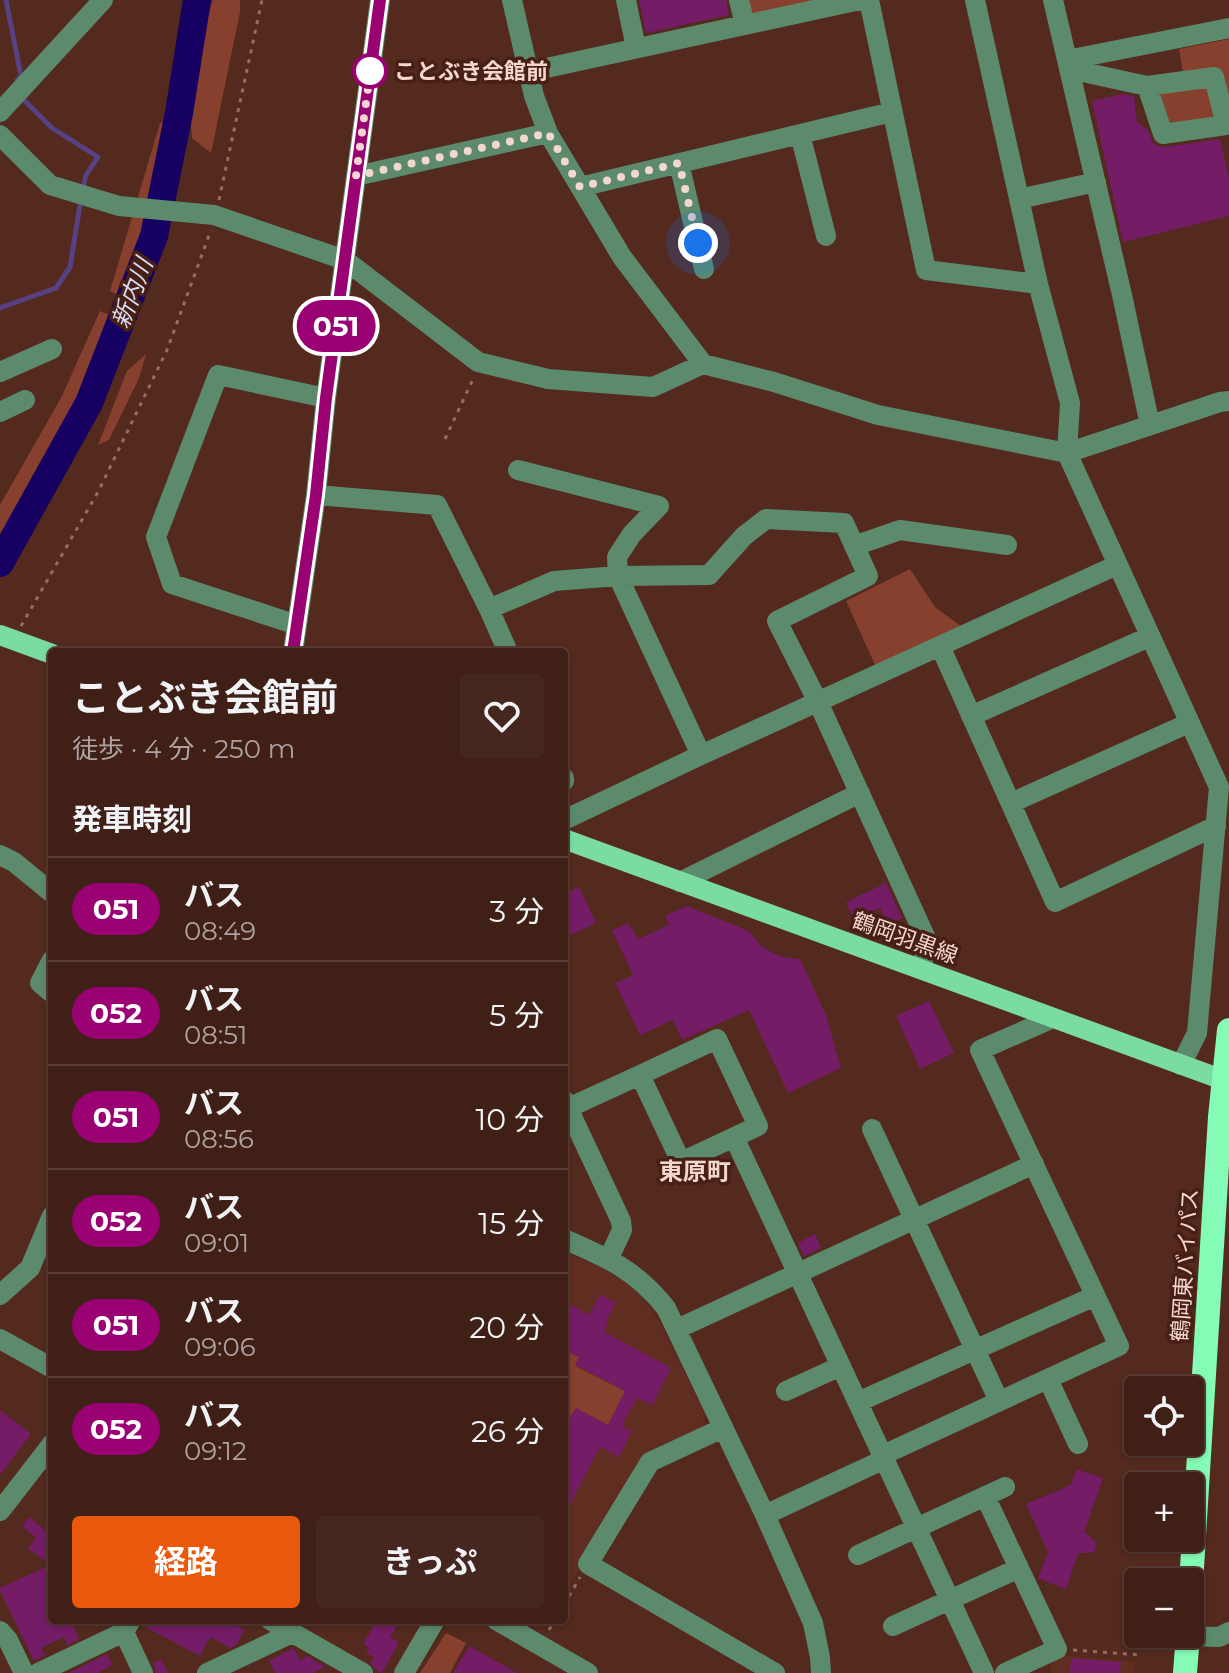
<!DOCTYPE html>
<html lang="ja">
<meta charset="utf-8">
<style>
:root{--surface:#3f1f16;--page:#46271f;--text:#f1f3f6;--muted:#ada2a1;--line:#583d35;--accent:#ea580c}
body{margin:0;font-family:Montserrat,"Noto Sans JP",sans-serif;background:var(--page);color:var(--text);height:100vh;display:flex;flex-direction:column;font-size:30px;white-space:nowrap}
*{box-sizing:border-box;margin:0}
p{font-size:26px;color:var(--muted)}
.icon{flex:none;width:44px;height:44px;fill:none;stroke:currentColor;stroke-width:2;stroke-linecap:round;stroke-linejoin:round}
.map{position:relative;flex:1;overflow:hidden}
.details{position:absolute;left:48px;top:648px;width:520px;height:976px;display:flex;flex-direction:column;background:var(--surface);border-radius:8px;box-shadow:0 2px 6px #0004,0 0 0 2px var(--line)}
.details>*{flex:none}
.badge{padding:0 16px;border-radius:26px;font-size:28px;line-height:52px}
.buttons{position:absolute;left:1124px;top:1376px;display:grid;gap:16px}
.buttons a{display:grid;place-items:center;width:80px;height:80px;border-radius:8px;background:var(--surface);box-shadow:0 2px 6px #0004,0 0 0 2px var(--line);font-size:40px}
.you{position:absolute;width:40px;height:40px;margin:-20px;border:6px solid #fff;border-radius:50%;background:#1a73e8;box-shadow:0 0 0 12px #1a73e833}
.map>.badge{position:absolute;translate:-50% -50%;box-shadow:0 0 0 4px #fff}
h2{padding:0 24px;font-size:30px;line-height:72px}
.round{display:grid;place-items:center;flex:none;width:84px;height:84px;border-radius:8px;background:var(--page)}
.headline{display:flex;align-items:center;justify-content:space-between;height:136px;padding:0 24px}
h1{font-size:38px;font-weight:700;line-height:60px}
.cta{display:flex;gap:16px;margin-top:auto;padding:16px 24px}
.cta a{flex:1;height:92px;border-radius:8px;background:var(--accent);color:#fff;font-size:32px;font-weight:700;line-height:92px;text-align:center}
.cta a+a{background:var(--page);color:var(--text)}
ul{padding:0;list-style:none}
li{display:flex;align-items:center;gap:24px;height:104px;padding:0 24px;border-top:2px solid var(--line)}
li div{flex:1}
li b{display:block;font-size:30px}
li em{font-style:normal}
li .badge{min-width:88px;font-weight:700;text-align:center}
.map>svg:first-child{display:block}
.built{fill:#602e20}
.green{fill:#87402d}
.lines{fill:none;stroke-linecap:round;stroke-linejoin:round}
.stream{stroke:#584182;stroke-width:5}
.river{stroke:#160162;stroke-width:28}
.building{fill:#741c65}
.path{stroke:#946e64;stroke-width:3;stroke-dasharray:4 6;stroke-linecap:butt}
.minor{stroke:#5c8a6d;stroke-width:20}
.major{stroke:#7adca1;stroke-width:20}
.highway{stroke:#84fcb5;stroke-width:24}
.line-casing{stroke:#fff;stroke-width:18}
.line{stroke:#9a0273;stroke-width:12}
.walk{stroke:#f3d6ce;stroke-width:8;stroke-dasharray:0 14.4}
.stop-dot{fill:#fff;stroke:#9a0273;stroke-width:4}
.labels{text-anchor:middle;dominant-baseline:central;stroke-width:7;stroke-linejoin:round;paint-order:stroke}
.stop-label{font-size:22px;font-weight:bold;fill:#f3d6ce;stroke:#481f14;text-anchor:start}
.street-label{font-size:22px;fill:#f3d6ce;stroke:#481f14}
.water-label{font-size:24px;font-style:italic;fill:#d7ddf6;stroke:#481f14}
.neighbourhood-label{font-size:24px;font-weight:bold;fill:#f3d6ce;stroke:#481f14}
</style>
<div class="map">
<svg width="1229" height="1673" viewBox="0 0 1229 1673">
<rect width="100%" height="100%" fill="#54291e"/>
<path class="built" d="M564,1252l41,17 21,13 17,16 13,18 49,97 -2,16 -60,27 -79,140z
M1062,1655l73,7v11h-82l-5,-11z"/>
<path class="green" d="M213,0h27v12l-29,141 -19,-15 -2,-32 15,-80z
M747,0h86l-81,18z
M1229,39v66l-7,-31 -39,-1 -4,-24z
M1212,82l9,40 -55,7 -11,-39z
M170,122l-5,32 -20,95 -21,50 -14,-8 50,-168z
M100,311l15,6 -34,89 -37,65 -44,66v-32l62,-109z
M146,354l-7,24 -30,62 -11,5 29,-74z
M910,569l25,38 27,20 -86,40 -30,-66z
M564,1350l15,7 -4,9 50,25 -17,34 -32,-17 -6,10 -6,-3z
M446,1633l20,10 -16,30h-30z"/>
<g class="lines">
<path class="stream" d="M6,0l15,76 -4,4
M21,97l31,31 46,29 -12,18 -3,13
M0,308l56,-20 14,-21 11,-69"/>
<path class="river" d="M0,563l89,-160 65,-167 25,-123 18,-113"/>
</g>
<path class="building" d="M639,0h87l3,15 -83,18z
M1122,94l12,2 3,27 11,7 5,13 5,3 7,1 55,-8 9,39v38l-106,26 -31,-141z
M886,883l16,35 -14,7 -8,-17 -26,12 -8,-18z
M579,887l17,36 -32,15v-44z
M686,906l63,25 12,15 12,7 14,5 13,1 26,56 15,53 -53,25 -39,-83 -67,30 -9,-20 -33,15 -25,-52 18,-8 -21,-45 16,-7 10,16 31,-14 -4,-9z
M929,1001l25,52 -34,16 -24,-53z
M815,1234l6,14 -17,8 -6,-13z
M600,1295l16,8 -11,20 3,1 -4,8 67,36 -19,37 -15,-7 -15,28 10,5 -13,26 -19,-10 -36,69v-101l6,3 6,-10 32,17 17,-34 -50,-26 4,-8 -15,-7v-49l25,14z
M0,1410l31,24 -31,41z
M1076,1469l27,9 -19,54 11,9 1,6 -1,4 -6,2h-11l-12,36 -27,-10 -1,-1 10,-26 -22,-48 45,-19z
M29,1517l23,19v84h18l9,19 -12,6 -3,-8 -23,11 4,7 -11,6 -34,-70v-3l50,-23 -22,-17 8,-10 -14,-12z
M152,1620h73l19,10 -8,15 -6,3 -20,-11 -10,19 -53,-28z
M377,1620h24l-11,17 9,5 -17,31 -7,-4 -5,-6 4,-6 -8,-4 3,-5 -6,-4z
M469,1646l48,27h-64z
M293,1648l8,12 6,-4 18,11 -12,6h-38l-6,-12z
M107,1654l5,11 -15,8h-29z
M1071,1658l50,4 -1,11h-50z
M161,1659l7,14h-12l-3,-10z"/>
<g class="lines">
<path class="path" d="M219,200l43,-200
M445,439l29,-62
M21,626l77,-134 69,-142 44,-120
M564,1605l16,-28
M549,1630l6,-10
M1073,1650l69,5"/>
<path class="minor" d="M512,0l22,96 14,37 74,124 81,107 71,18 104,33 189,38 153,-51 9,-1
M626,0l10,48
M739,0l6,25
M869,0l57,270 112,14
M975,0l63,284 32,119 -3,50 152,334 -22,246 -16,32
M1053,0l69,295 28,130
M1067,60l162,-32
M1069,69l78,17 16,48 63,-9 -12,-48 -67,9
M528,72l332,-72
M0,112l103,-112
M800,134l26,102
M0,135l50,50 69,21 95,9 131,45 133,102 70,17 105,8 50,-23
M679,163l25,106
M356,176l192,-43
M580,187l312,-75
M1019,199l77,-17
M0,372l52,-23
M0,412l25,-12
M518,470l141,36 -27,28 -15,23 1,19 91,-1 35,-39 22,-17 78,4 24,53 -91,45 41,81 110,241 -8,26
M316,495l121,10 52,104 65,-28 64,-5 83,179
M854,546l46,-16 107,15
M489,609l19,43
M297,625l-125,-41 -16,-47 62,-162 108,23
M940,646l115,256 161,-76
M293,652l23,-157 10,-97 54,-398
M971,716l178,-79
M564,778v3
M1011,803l178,-80
M564,820l137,-65 416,-190
M0,855l14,7 38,31
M680,882l180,-89
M52,960l-12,23 12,10
M564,1100l4,8 72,-33 41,87 77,-36 -41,-87 -77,36
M568,1108l53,113 1,9 -13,28
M872,1129l127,272
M734,1137l250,536
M564,1239c44,19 72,31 102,69l99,207 48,108 7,34 1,16
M0,1295l30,-27 22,-52
M677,1329l357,-165
M0,1339l52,29
M1048,1379l30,65
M786,1391l55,-25
M858,1402l237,-106
M723,1428l-73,34 -62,102 187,109
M883,1455l236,-109 -139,-296 73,-32
M985,1496l72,153 -52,24
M0,1511l52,-67
M765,1515l120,-56
M858,1555l147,-68
M270,1620l93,53
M496,1620l92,53
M893,1626l126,-58
M0,1631l8,9 16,33
M124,1632l19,41
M1188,1636l31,1 10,-5
M38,1673l86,-41 7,-12
M207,1673l85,-40
M404,1673l31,-53"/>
<path class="major" d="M0,635l52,19
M564,839l665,243"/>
<path class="highway" d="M1190,1600l30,-483 9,-87
M1185,1673l3,-39"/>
</g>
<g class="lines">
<g class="line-casing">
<path id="line" d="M293,652l23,-157 10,-97 54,-398"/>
</g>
<use href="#line" class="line"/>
<path class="walk" d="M370,71l2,-12 -16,117 192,-43 32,54 99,-24 19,80"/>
</g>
<circle class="stop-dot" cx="370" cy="71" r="16"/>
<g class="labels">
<g class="stop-label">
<text x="394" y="71">ことぶき会館前</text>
</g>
<g class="street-label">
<text transform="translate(905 938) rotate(20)">鶴岡羽黒線</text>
<text transform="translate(1185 1265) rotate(-86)">鶴岡東バイパス</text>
</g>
<g class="water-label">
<text transform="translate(132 293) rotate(-69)">新内川</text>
</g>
<g class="neighbourhood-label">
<text x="695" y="1171">東原町</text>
</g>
</g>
</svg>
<div class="buttons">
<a><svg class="icon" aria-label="locate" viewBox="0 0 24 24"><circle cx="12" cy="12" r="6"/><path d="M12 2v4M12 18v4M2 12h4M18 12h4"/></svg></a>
<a>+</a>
<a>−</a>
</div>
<div class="you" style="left:698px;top:243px"></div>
<b class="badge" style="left:336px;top:326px;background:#9a0273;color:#fff">051</b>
<section class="details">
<div class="headline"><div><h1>ことぶき会館前</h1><p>徒歩 · 4 分 · 250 m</p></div><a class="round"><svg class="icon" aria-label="heart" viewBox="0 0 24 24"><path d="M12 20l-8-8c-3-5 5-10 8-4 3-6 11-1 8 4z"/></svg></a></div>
<h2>発車時刻</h2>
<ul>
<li><span class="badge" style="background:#9a0273;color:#fff">051</span><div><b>バス</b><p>08:49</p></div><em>3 分</em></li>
<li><span class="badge" style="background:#9a0273;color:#fff">052</span><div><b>バス</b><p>08:51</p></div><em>5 分</em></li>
<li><span class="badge" style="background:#9a0273;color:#fff">051</span><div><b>バス</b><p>08:56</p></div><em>10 分</em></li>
<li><span class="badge" style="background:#9a0273;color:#fff">052</span><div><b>バス</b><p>09:01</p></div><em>15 分</em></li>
<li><span class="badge" style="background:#9a0273;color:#fff">051</span><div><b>バス</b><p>09:06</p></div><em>20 分</em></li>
<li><span class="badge" style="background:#9a0273;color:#fff">052</span><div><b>バス</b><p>09:12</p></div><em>26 分</em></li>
</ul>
<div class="cta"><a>経路</a><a>きっぷ</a></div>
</section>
</div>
